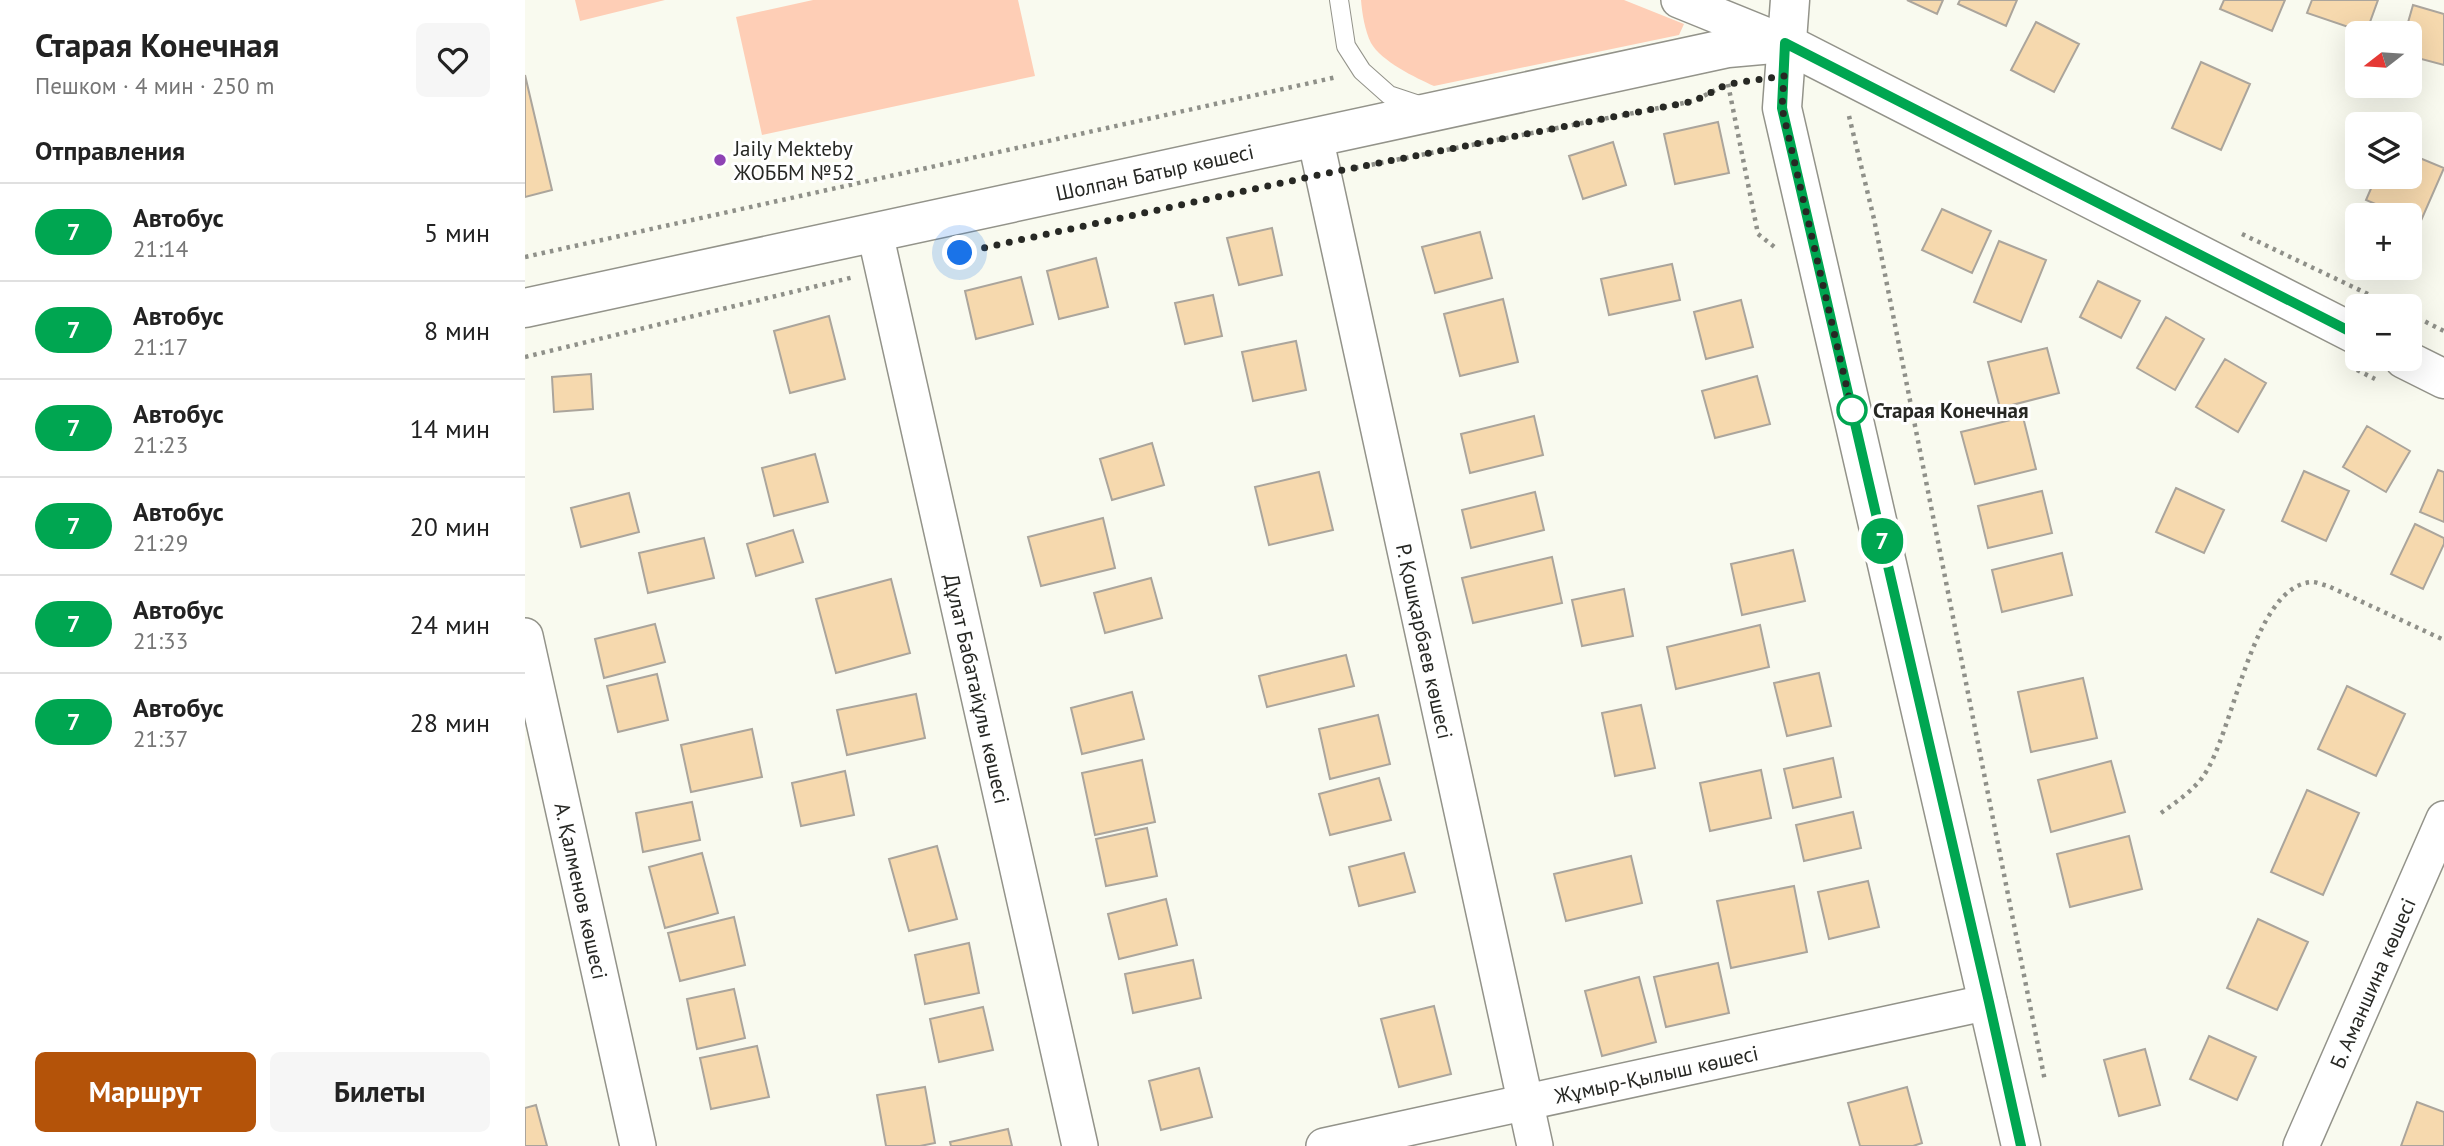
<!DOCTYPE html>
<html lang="ru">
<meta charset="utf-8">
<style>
:root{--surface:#fff;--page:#f6f6f6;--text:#222;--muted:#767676;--line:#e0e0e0;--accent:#b45309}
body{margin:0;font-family:"PT Sans",sans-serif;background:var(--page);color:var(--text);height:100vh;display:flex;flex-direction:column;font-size:26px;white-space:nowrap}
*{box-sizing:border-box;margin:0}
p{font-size:23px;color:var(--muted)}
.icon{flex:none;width:38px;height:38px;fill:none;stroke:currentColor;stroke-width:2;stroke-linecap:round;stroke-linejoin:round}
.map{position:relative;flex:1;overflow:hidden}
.details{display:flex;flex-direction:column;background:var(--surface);width:525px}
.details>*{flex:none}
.badge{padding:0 14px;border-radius:23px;font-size:24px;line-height:46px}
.needle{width:46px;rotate:253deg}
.fabs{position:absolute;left:1820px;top:21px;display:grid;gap:14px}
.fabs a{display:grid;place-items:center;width:77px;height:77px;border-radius:10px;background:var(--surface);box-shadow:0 7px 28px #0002;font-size:35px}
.you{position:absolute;width:35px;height:35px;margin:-18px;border:5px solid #fff;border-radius:50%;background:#1a73e8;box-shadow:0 0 0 10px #1a73e833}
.map>.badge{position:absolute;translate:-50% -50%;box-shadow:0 0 0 4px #fff}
h2{padding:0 35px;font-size:26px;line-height:63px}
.round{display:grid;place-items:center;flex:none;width:74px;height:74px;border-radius:10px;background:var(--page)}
.overview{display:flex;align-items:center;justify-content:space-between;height:119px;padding:0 35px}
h1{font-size:33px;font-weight:800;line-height:52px}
.action{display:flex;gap:14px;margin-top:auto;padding:14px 35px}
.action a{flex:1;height:80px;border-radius:10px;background:var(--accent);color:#fff;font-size:28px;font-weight:800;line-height:80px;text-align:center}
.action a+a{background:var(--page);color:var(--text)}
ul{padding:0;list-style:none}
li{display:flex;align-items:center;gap:21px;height:98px;padding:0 35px;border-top:2px solid var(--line)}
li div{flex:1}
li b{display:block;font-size:26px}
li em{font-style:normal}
li .badge{min-width:77px;font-weight:700;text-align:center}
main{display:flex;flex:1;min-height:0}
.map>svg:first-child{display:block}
.green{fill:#feceb6}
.building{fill:#f6d9ae;stroke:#aba59c;stroke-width:2}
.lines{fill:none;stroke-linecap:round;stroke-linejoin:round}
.service-casing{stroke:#93938a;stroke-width:20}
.minor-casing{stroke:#93938a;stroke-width:38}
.tertiary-casing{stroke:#93938a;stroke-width:41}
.path{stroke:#8f9089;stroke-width:4.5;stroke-dasharray:3.5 5;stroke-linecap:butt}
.service{stroke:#fff;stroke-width:18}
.minor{stroke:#fff;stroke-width:35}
.tertiary{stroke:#fff;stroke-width:38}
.line-casing{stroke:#fff;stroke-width:16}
.line{stroke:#00a651;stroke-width:10}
.walk{stroke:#272824;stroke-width:7;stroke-dasharray:0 12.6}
.poi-dot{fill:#8e42b4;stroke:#fff;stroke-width:2.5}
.stop-dot{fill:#fff;stroke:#00a651;stroke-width:3.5}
.labels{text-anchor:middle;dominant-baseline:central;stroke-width:6;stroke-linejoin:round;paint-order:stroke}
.poi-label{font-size:21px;fill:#272824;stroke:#fff;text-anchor:start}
.street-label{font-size:21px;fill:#272824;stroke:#fff}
.stop-label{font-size:21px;font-weight:bold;fill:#272824;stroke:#fff;text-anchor:start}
</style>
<main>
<section class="details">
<div class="overview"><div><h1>Старая Конечная</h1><p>Пешком · 4 мин · 250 m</p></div><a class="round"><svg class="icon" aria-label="heart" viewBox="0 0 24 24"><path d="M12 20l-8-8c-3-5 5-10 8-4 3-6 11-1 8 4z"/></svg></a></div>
<h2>Отправления</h2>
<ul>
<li><span class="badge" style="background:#00a651;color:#fff">7</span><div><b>Автобус</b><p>21:14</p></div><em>5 мин</em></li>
<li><span class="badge" style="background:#00a651;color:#fff">7</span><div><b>Автобус</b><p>21:17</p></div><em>8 мин</em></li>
<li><span class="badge" style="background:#00a651;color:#fff">7</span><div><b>Автобус</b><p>21:23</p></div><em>14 мин</em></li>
<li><span class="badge" style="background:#00a651;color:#fff">7</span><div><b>Автобус</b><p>21:29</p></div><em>20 мин</em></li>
<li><span class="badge" style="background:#00a651;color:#fff">7</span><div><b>Автобус</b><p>21:33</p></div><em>24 мин</em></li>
<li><span class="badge" style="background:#00a651;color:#fff">7</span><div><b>Автобус</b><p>21:37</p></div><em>28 мин</em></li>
</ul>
<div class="action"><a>Маршрут</a><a>Билеты</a></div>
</section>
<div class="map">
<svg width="1919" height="1146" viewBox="0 0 1919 1146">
<rect width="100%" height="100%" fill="#f9faef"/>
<path class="green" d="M50,0h90l-85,21z
M288,0h205l17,76 -273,59 -26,-118z
M836,0h263l60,24 -5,11 -245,51c-18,-8 -53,-25 -63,-43 -6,-12 -9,-30 -10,-43z"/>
<path class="building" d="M1382,0h36l-6,14z
M1435,0h57l-11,26 -48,-22z
M1699,0h61l-13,31 -52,-22z
M1787,0h66l-12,33 -59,-20z
M1888,5l31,9v51l-34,-9v-23h-5z
M1511,22l43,22 -25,48 -43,-22z
M1676,62l49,22 -29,66 -49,-22z
M0,75l27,115 -27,7z
M1193,122l11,51 -54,11 -11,-50z
M1088,142l13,43 -43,14 -14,-43z
M1885,154l34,14 -24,55 -10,-4v-4h-9l-35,-15 10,-23h34z
M1417,209l49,22 -19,42 -50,-23z
M747,228l10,47 -43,10 -12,-47z
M955,232l12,46 -57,15 -13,-46z
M1474,241l47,19 -25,62 -47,-20z
M571,258l12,49 -49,12 -12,-48z
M1147,264l8,36 -71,15 -8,-36z
M496,277l12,47 -57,15 -11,-48z
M1573,281l42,20 -19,37 -41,-21z
M688,295l9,41 -37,8 -10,-41z
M978,299l15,63 -58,14 -16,-62z
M1216,300l12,47 -47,12 -12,-47z
M304,316l16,63 -55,14 -16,-62z
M1641,317l38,22 -29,51 -38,-22z
M771,341l10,49 -53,11 -11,-49z
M1522,348l12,45 -59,15 -12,-46z
M1700,359l41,24 -28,49 -42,-25z
M66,374l2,35 -39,3 -2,-35z
M1232,376l13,48 -55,14 -13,-47z
M1009,416l9,39 -73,18 -9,-39z
M1498,417l13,52 -61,15 -14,-52z
M1842,426l43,25 -24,41 -43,-25z
M627,443l12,42 -52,15 -12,-41z
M290,454l13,48 -54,14 -12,-48z
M1913,470l6,2v50l-24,-10z
M1779,471l45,20 -23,50 -44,-20z
M794,472l14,58 -64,15 -14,-58z
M1651,488l48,22 -20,43 -48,-21z
M1517,491l10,42 -64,15 -10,-42z
M1010,492l9,38 -73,18 -9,-38z
M104,493l10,39 -58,15 -10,-39z
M578,518l12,50 -74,18 -13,-49z
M1890,524l29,14v6l-21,45 -32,-15z
M268,530l10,32 -47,14 -9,-32z
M179,538l10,40 -66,15 -9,-40z
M1268,550l12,51 -63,14 -11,-51z
M1537,553l10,42 -70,17 -10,-42z
M1027,557l10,46 -89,20 -11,-45z
M626,578l11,40 -57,15 -11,-40z
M366,579l19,74 -74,20 -20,-74z
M1099,589l9,47 -51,10 -10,-46z
M130,624l10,38 -61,16 -9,-39z
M1235,625l9,42 -93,22 -9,-42z
M821,655l8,31 -87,21 -8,-31z
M1294,673l12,53 -44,10 -13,-53z
M132,674l11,46 -50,12 -11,-46z
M1558,678l14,60 -66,14 -13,-60z
M1822,686l58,28 -29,62 -58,-27z
M607,692l12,47 -62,15 -11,-46z
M391,694l9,44 -78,17 -10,-45z
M1116,705l14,63 -40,8 -13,-63z
M853,715l12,49 -60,15 -11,-50z
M227,729l10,48 -71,15 -10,-47z
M1308,758l8,39 -48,11 -9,-39z
M617,760l13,62 -60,13 -13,-62z
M1586,761l14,51 -74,20 -13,-52z
M1236,770l10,48 -61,13 -10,-48z
M320,771l9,44 -53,11 -9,-43z
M854,778l12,42 -61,15 -11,-41z
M1782,790l52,23 -36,82 -52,-23z
M167,802l8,38 -57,12 -7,-39z
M1328,812l8,36 -57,13 -8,-36z
M622,828l10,48 -51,10 -10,-47z
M1604,836l13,53 -72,18 -13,-53z
M412,846l20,73 -48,12 -20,-72z
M177,853l16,60 -53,15 -16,-61z
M879,853l11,39 -56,14 -10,-39z
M1106,856l11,47 -76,18 -12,-47z
M1343,881l11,46 -50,12 -11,-47z
M1269,886l13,66 -76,16 -14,-67z
M641,899l11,46 -58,14 -11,-45z
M209,917l11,48 -65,16 -12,-48z
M1733,919l50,23 -31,68 -50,-22z
M444,943l10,50 -54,11 -10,-49z
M668,960l8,38 -68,15 -8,-39z
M1193,963l11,50 -63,14 -12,-50z
M1114,977l17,65 -54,14 -17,-65z
M209,989l11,49 -48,11 -10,-50z
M909,1006l17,68 -52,13 -18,-68z
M458,1007l10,43 -54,12 -9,-43z
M1684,1036l47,21 -19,43 -47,-21z
M232,1046l12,51 -58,12 -11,-51z
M1620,1049l15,56 -41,11 -15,-56z
M674,1068l13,49 -51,13 -12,-49z
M400,1087l10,56 -15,3h-34l-9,-51z
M1382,1087l15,56 -9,3h-53l-12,-43z
M1892,1102l27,10v34h-43z
M11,1105l11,41h-22v-38z
M483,1129l4,17h-61l-1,-4z"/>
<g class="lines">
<g class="service-casing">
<path id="service" d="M814,0l7,46 16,25 27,24 33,11"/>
</g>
<g class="minor-casing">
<g id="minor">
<path d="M1154,0l106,43"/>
<path id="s1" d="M790,137l220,1009"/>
<path id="s2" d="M350,233l205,913"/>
<path id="s3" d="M0,636l113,510"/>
<path id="s4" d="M799,1146l665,-144"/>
<path id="s5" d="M1776,1146l143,-327"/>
</g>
</g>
<g class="tertiary-casing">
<g id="tertiary">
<path d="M1265,0l-8,108 239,1038"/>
<path d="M1260,43l572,292"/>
<path id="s6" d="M0,308l1203,-260 57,-5"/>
<path d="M1879,359l40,20"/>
</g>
</g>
<path class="path" d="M1203,84l30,150 19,15
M1324,116l25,103 171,862
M830,168l339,-67 27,-14
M1717,234l151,72
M0,257l812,-180
M1885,314l34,17
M0,357l329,-80
M1832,370l18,9
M1636,813c14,-10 30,-21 41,-35 32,-42 49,-192 110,-196 5,0 11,3 16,4l116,54"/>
<use href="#service" class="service"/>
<use href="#minor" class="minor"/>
<use href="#tertiary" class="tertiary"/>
</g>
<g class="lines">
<g class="line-casing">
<path id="line" d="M1496,1146l-32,-144 -207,-894 3,-65 572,292"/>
</g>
<use href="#line" class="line"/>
<path class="walk" d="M435,253l363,-79 371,-73 34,-17 56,-8 -2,32 70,302"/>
</g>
<circle class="poi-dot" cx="195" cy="160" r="7"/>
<circle class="stop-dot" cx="1327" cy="410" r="14"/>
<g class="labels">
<g class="poi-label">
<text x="209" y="148">Jaily Mekteby<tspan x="209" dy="24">ЖОББМ №52</tspan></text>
</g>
<g class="street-label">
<text stroke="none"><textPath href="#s6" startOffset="644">Шолпан Батыр көшесі</textPath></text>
<text stroke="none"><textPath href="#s1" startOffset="516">Р. Қошқарбаев көшесі</textPath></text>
<text stroke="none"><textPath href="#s2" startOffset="467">Дұлат Бабатайұлы көшесі</textPath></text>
<text stroke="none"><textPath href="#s3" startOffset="261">А. Қалменов көшесі</textPath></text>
<text stroke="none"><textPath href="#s5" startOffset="178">Б. Аманшина көшесі</textPath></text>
<text stroke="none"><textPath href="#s4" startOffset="340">Жұмыр-Қылыш көшесі</textPath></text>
</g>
<g class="stop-label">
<text x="1348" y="410">Старая Конечная</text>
</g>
</g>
</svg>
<div class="fabs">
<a><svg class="needle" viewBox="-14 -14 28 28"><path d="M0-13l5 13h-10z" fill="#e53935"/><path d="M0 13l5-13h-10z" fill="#767676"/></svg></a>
<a><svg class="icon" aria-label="layers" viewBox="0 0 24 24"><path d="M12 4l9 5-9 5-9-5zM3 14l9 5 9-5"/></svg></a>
<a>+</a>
<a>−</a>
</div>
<div class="you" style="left:435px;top:253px"></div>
<b class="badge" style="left:1357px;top:541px;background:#00a651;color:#fff">7</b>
</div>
</main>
